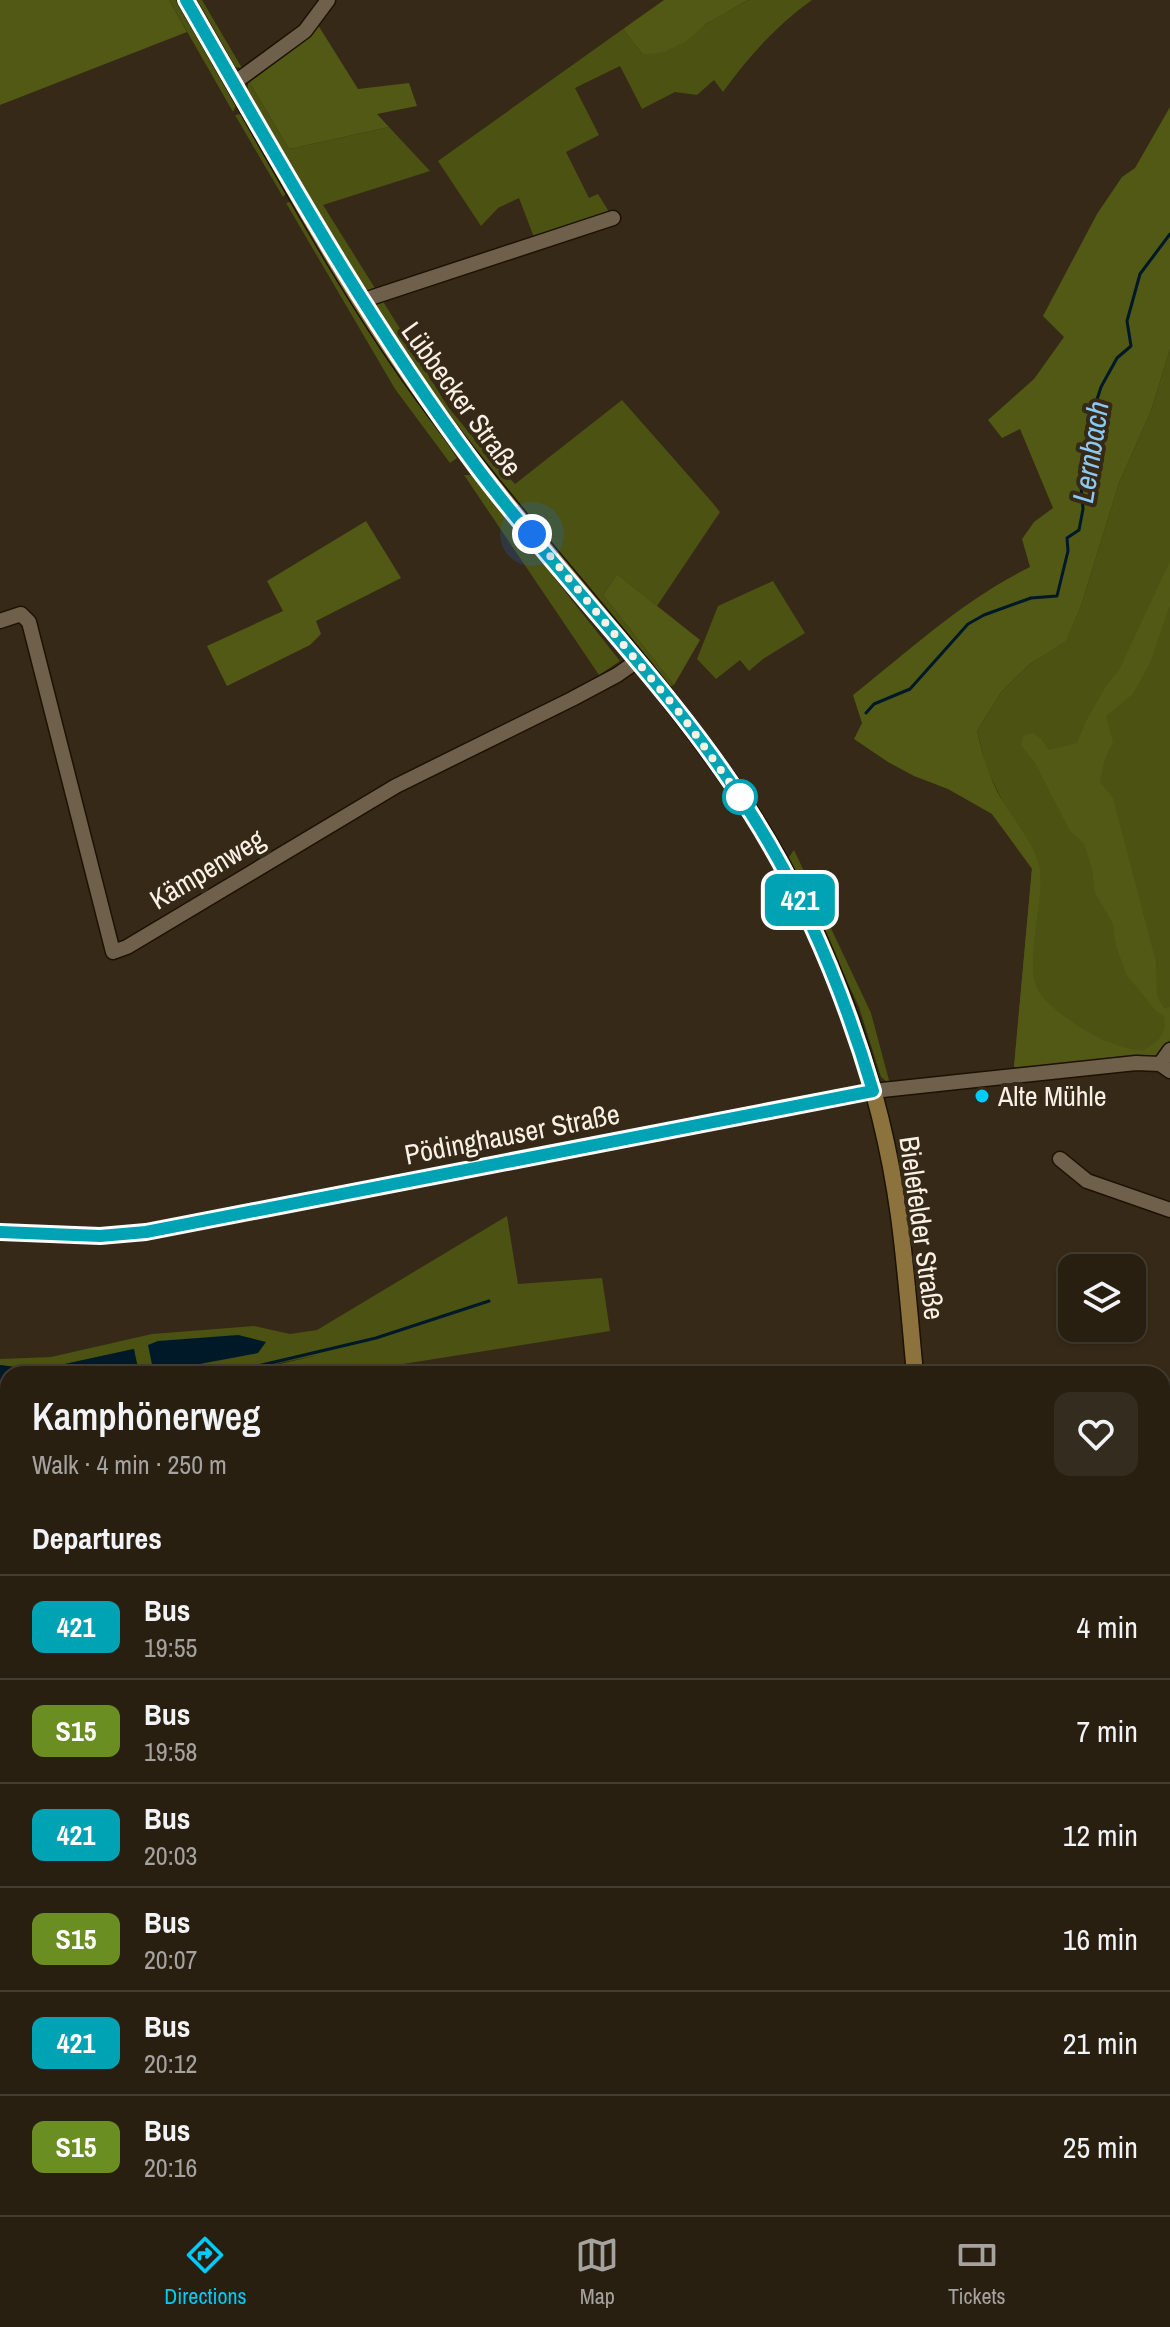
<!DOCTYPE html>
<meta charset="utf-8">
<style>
:root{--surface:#281f11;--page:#342c1f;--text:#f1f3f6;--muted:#a5a29f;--line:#443d31;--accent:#00cbf9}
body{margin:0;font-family:"Archivo Narrow",sans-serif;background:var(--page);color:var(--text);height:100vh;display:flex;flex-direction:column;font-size:30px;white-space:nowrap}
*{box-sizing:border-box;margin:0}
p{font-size:26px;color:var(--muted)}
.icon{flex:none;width:44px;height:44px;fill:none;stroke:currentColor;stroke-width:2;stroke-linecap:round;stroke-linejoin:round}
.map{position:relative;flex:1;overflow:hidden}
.side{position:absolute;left:0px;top:1366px;width:1170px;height:850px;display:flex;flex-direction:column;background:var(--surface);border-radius:24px 24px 0 0;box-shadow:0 2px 6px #0004,0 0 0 2px var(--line)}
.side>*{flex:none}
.badge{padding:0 16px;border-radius:12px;font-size:28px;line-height:52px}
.buttons{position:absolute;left:1058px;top:1254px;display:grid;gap:16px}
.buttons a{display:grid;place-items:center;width:88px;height:88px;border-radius:16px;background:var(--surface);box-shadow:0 2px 6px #0004,0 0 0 2px var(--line);font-size:40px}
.you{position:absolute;width:40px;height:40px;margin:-20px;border:6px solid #fff;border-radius:50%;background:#1a73e8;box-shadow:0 0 0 12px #1a73e833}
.map>.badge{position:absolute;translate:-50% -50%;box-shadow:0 0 0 4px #fff}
h2{padding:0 32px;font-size:30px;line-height:72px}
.round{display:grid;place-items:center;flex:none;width:84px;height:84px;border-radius:16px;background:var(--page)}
.summary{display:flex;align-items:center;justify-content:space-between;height:136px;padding:0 32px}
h1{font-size:38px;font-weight:600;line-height:60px}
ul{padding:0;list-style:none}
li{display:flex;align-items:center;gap:24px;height:104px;padding:0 32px;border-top:2px solid var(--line)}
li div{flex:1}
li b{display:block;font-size:30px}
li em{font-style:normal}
li .badge{min-width:88px;font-weight:700;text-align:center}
.menu{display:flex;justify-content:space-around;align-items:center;height:112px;border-top:2px solid var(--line);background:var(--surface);font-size:22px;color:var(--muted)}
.menu a{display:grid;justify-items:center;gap:4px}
.menu .current{color:var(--accent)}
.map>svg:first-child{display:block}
.green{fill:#4b5212;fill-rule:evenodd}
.forest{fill:#515915}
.water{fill:#001928}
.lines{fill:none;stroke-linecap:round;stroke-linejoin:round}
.stream{stroke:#001928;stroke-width:3}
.minor-casing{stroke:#1d1202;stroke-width:17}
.major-casing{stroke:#1d1202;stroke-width:19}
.minor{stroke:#6f604c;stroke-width:14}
.major{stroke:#8c733e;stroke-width:16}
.line-casing{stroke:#fff;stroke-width:18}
.line{stroke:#00a3b4;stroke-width:12}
.walk{stroke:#faf1e6;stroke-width:8;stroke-dasharray:0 14.4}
.stop-dot{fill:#fff;stroke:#00a3b4;stroke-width:4}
.poi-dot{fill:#00cbf9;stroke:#362917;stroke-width:3}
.labels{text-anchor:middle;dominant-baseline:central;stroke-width:8;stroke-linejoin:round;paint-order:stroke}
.street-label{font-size:28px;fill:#faf1e6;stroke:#362917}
.poi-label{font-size:28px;fill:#faf1e6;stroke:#362917;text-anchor:start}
.water-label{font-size:30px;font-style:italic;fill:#8cc9f2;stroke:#362917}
</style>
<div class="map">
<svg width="1170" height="2215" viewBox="0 0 1170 2215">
<rect width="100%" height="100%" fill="#362917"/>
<path class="green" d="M169,0h8l60,104 -4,8z
M196,0h6l40,68 -8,-1z
M748,0h64c-35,25 -64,57 -89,92l-9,-12 -17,15 -22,-3 -33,17 -22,-43 -45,22 24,47 -33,17 23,46 9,-4 13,21 -76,25 -16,-42 -21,10 -17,18 -43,-65 185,-132 20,26c33,-6 39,-15 65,-32 12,-8 27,-15 40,-23z
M248,80l41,69 100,-22 41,44 -107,34 55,88 -9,1 -3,-2 -118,-201z
M242,114l45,78 -4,5 -48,-82z
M293,201l60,106 104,151 -7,5 -55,-74 -109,-186z
M381,298l67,109 34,41 33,36 107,-84 89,101 9,11 -63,94 -40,-32 -14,21 71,90 -5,2c-82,-97 -168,-194 -241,-298 -18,-27 -35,-55 -53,-82l-1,-4z
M1170,349v721l-32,-10 -124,7 18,-198 -40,-55 11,-12 -16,-32 -10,-39 25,-40 28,-27 36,-24 15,-34 38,-123 32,-72z
M464,475h9l147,186 -21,14z
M773,581l32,52 -42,26 -14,12 -9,-11 -24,19 -19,-20 21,-53z
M794,850l77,163 19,71 -9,-7 -22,-70 -70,-150z
M507,1216l11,68 84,-6 8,53 -270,43h-102l80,-19 -92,19h-90l3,-1 -6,-24 -68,15 -1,10h-13l-2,-7 -20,2 -29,-4v-6l51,-2 101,-23 102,-8 36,8 27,-4zM238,1335l27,7 -109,29 -6,-6z
M187,2208h100l-6,7h-98z"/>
<path class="forest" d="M0,0h169l18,32 -187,73z
M664,0h84l-42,24 -21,18 -21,10 -21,3 -20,-26z
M318,25l40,64 51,-6 8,23 -40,8 12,13 -100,22 -41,-69z
M1170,107v242l-19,62 -32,72 -38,123 -15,35 -36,23 -28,27 -25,40c6,25 12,47 25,69 12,21 34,45 38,70 4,30 -14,89 -4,116 6,14 23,27 35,35 23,16 44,26 72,30 15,-10 24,-15 21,-35l-8,-5 -30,-37 -10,-28 -3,-22 -18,-31 -3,-24 -8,-25 -14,-13 -35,-68 -14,-18 2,-9 10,-3 8,6 8,11 28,-7 9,-22 20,-35 13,-16 51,-109v44l-20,58 -17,31 -27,22 7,26 -8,17 -5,23 13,16 43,164 1,34 7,12 6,-1v32l-13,25 -19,-4 -124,7 18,-199 -40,-54 -44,-25 -34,-13 -26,-14 -34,-23 8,-16 -9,-28c58,-46 110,-95 177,-128l-8,-28 12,-17 19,-14 -33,-79 -18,9 -14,-18 46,-41 30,-42 -21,-21 54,-102 25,-37 13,-9z
M366,521l35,57 -85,43 5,13 -11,11 -83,41 -20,-40 76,-35 -16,-30z
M617,574l83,66 -26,45 -71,-90z
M1162,1990l8,3v222h-178v-7h170z"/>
<path class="water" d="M238,1335l28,7 -8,11 -96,18 -9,-2 -5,-24 10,-4z
M134,1349l5,24 -75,1 1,-10z
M0,1365l29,4 21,-2 1,7h-43v20l-8,1z"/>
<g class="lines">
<path class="stream" d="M866,713l8,-9 36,-15 58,-65 16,-9 47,-17 26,-2 11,-45 -1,-13 12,-8 4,-21 -3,-34 11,-29 1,-31 9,-28 16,-29 14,-12 -4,-25 13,-47 30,-40
M224,1374l152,-36 113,-37
M0,1403h8"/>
<g class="minor-casing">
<path id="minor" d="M234,83l71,-52 23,-31
M361,301l252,-83
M0,621l21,-7 8,8 84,330 14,-5 269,-161 176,-87 45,-24 20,-14
M1160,1064l10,-14
M1060,1159l27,22 83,29
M0,1232l100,4 46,-4 727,-141 263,-28 24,1 10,7
M1162,1406l8,-11
M1162,1654l8,-2
M1162,1778c6,44 8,85 0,129
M0,1897l8,-1
M1162,1980l8,3
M431,2215l2,-7"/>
</g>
<g class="major-casing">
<path id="major" d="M186,0c76,130 145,266 233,389 103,144 231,271 329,419 77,118 132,268 151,408 7,52 11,105 16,158
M978,2215v-7"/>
</g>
<use href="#minor" class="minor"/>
<use href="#major" class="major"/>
</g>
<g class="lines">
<g class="line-casing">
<path id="line" d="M0,1232l100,4 46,-4 727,-141c-29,-98 -68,-193 -123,-279 -79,-126 -187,-229 -275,-347 -110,-147 -198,-307 -289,-465"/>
</g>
<use href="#line" class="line"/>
<path class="walk" d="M532,534l151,183 57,80"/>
</g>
<circle class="stop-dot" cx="740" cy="797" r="16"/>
<circle class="poi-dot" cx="982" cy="1096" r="8"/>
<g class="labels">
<g class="street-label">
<text transform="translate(462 399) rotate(54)">Lübbecker Straße</text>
<text transform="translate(207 869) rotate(-31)">Kämpenweg</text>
<text transform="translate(512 1134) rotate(-11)">Pödinghauser Straße</text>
<text transform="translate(922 1228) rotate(82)">Bielefelder Straße</text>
</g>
<g class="poi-label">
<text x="998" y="1096">Alte Mühle</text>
</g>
<g class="water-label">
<text transform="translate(1090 452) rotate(-81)">Lernbach</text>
</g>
</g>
</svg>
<div class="buttons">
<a><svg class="icon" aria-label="layers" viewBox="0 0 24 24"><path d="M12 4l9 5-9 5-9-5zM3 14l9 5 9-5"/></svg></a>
</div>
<div class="you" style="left:532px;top:534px"></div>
<b class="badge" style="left:800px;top:900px;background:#00a3b4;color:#fff">421</b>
<section class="side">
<div class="summary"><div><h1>Kamphönerweg</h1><p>Walk · 4 min · 250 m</p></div><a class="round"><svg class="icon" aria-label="heart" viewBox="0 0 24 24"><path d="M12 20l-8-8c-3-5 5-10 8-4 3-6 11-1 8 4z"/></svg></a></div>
<h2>Departures</h2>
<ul>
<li><span class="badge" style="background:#00a3b4;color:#fff">421</span><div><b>Bus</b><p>19:55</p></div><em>4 min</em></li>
<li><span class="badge" style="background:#6b8e23;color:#fff">S15</span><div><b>Bus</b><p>19:58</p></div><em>7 min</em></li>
<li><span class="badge" style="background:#00a3b4;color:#fff">421</span><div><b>Bus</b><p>20:03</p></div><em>12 min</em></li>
<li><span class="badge" style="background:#6b8e23;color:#fff">S15</span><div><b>Bus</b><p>20:07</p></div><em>16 min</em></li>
<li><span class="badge" style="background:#00a3b4;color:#fff">421</span><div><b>Bus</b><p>20:12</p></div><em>21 min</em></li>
<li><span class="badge" style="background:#6b8e23;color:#fff">S15</span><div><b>Bus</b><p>20:16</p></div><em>25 min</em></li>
</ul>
</section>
</div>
<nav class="menu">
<a class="current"><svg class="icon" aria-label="directions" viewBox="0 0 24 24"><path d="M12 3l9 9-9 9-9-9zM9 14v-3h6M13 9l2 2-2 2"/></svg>Directions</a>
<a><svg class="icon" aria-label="map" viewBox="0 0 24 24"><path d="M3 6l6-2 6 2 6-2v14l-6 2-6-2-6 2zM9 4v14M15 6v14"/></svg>Map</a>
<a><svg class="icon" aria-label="tickets" viewBox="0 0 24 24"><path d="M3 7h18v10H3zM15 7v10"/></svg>Tickets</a>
</nav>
